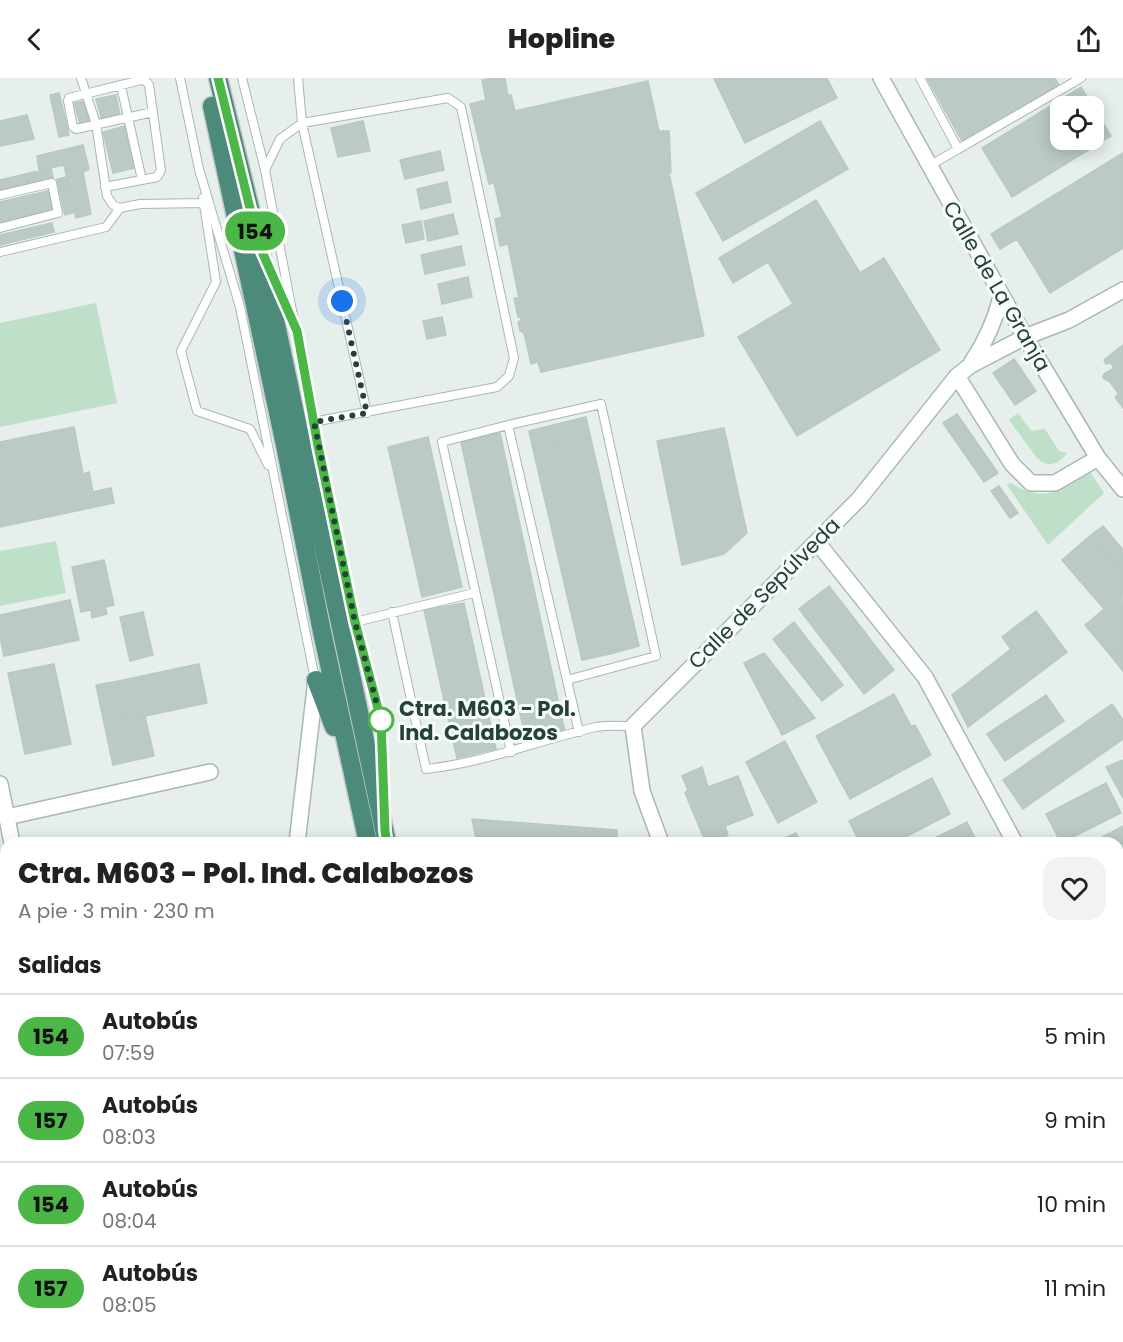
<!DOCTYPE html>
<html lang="es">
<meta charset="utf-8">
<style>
:root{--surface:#fff;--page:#f2f2f2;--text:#222;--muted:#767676;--line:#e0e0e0}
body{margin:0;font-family:Poppins,sans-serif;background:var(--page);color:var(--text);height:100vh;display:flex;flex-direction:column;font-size:22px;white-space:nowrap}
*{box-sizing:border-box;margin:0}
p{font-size:20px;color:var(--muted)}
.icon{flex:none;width:33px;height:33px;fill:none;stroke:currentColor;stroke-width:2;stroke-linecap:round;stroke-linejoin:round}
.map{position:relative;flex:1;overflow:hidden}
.side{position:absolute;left:0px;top:759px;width:1124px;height:506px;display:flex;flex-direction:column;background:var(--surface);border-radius:18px 18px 0 0;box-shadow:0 3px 15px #0003}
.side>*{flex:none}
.badge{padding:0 12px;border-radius:20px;font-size:21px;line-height:39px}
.buttons{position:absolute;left:1050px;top:18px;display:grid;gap:12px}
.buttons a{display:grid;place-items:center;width:54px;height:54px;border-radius:12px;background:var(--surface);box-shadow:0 3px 15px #0003;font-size:30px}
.you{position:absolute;width:30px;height:30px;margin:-15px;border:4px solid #fff;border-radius:50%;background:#1a73e8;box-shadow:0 0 0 9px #1a73e833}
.map>.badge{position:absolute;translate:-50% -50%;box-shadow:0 0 0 3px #fff}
h2{padding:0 18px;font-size:22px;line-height:54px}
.round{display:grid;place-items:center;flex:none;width:63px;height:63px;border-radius:18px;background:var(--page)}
.head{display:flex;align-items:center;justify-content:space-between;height:102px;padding:0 18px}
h1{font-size:28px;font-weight:800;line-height:45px}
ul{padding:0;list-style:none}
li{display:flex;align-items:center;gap:18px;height:84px;padding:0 18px;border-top:2px solid var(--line)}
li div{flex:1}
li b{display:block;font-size:22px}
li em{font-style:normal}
li .badge{min-width:66px;font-weight:700;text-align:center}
header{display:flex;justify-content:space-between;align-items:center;height:78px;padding:0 18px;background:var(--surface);font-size:27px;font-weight:800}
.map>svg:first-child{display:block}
.green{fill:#bfe0c8}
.building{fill:#bbcac4;stroke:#b8c9c2;stroke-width:1.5}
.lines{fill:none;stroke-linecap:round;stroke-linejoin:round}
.service-casing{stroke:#a8b8b2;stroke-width:10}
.minor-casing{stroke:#a8b8b2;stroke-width:18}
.trunk-casing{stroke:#c2cac8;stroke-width:21}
.service{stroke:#fff;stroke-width:8}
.minor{stroke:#fff;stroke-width:15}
.trunk{stroke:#4c8a7c;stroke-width:18}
.line-casing{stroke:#fff;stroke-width:14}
.line{stroke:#4ab747;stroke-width:9}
.walk{stroke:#24423a;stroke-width:6;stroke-dasharray:0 10.8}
.stop-dot{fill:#fff;stroke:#4ab747;stroke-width:3}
.labels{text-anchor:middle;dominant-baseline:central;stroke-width:6;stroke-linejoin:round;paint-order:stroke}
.street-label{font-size:21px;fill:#24423a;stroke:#f7fbf9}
.stop-label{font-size:21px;font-weight:bold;fill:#24423a;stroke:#f7fbf9;text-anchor:start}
</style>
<header><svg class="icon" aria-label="back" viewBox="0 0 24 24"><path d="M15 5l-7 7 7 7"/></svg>Hopline<svg class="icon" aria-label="share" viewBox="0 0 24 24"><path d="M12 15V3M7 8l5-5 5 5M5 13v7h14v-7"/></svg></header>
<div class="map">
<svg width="1123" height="1264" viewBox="0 0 1123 1264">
<rect width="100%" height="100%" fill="#e6efeb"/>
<path class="green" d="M96,225l21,100 -117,24v-104z
M1018,335l13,18 14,-2 14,22 8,2c-8,11 -19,16 -30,5l-28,-38z
M1090,394l14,21 -56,52 -41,-60 4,-2c34,21 50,8 79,-11z
M56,463l10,52 -66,13v-55z"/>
<path class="building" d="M492,0h13l3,18 3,-1 4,16 133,-30 11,50h10l2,41 -2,1 35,163 -163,36 -3,-10 -7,2 -7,-31 -4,-2 -2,-9 3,-2v-4l-3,1 -4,-19h5l-11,-54 -8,2 -5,-27 7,-2 -8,-34 -5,1 -19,-80 16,-4 -4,-20z
M717,0h110l10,20 -92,45 -31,-64z
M927,0h128l6,11 -98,54z
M1081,9l11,19h-32v34h34v-32l17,28 -99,61 -30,-49z
M59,15l10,42 -10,2 -9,-42z
M116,17l4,20 -18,5 -6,-21z
M84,23l5,20 -9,3 -6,-21z
M27,37l7,24 -34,7v-25z
M363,43l7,30 -32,6 -7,-29z
M820,43l28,48 -125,72 -27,-48z
M125,48l10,42 -22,5 -10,-41z
M83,67l6,24 -6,3 8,42 -15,4 -12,-53 -25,5 -2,-14z
M440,73l4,19 -39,9 -5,-19z
M1123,75v95l-73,45 -33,-54 -17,10 -9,-15z
M51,90l2,9 -53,14v-11z
M67,99l8,35 -10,3 -8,-36z
M447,104l4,20 -30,7 -4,-20z
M48,113l4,20 -52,12v-21z
M816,122l44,73 24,-15 56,92 -143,86 -59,-99 55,-33 -25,-42 -35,21 -14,-25z
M453,136l5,20 -30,7 -4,-20z
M421,143l3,18 -18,4 -4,-18z
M52,145l2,9 -54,13v-10z
M461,168l4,19 -40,9 -4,-19z
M468,199l4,20 -30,7 -4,-20z
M442,239l4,18 -19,4 -4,-18z
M1123,267v63l-8,-11 4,-3 -10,-13 -6,-3 1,-4 10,-6 -3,-5 -5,1 -2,-4z
M1014,281l22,32 -21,14 -22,-32z
M957,336l41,59 -14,9 -41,-59z
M586,339l4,18 -57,14 -4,-18z
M74,349l9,47 6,-2 4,20 18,-4 3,15 -114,24v-85z
M724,350l23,105 -23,21 -42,11 -25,-124z
M500,355l65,299 -39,9 -65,-299z
M590,357l49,211 -29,8 -32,-139 -28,7 -17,-73z
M428,359l34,150 -40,10 -34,-150z
M999,408l19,27 -8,5 -19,-27z
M578,437l32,139 -28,6 -32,-138z
M1103,448l20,24v23l-32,-38z
M1091,457l32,38v20l-19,16 -42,-49z
M104,482l10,45 -9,2 2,7 -15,4 -1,-8 -10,2 -9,-45z
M829,508l65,84 -30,24 -65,-85z
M1122,516l1,52 -12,10 -26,-31z
M70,522l9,40 -75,16 -4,-19v-22z
M464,525l32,146 -39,9 -33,-148z
M1036,533l31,41 -99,75 -16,-32 59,-46 -9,-12z
M143,534l10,43 -23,6 -10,-44z
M794,544l49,63 -21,16 -49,-62z
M1123,568v25l-12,-15z
M764,575l51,65 -33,17 -38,-72z
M54,586l17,80 -46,10 -17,-81z
M199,586l8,39 -81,17 -8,-39z
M118,603l8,39 19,-4 9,40 -41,9 -17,-80z
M894,616l17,32 4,-1 16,30 -81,44 -34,-63z
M1046,617l18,26 -59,40 -18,-27z
M1112,626l11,16v19l-100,70 -20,-29z
M785,663l32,61 -39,21 -32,-61z
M1123,682v38l-17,-31z
M702,689l6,20 30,-11 15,39 -28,11 3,9 -4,2 3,6h-21l-21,-50 3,-3 -6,-14z
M932,700l18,36 -56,29h-34l-11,-22z
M1106,705l15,30 -60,30 -15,-29z
M472,741l145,11v13h-140z
M967,744l10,20 -52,1z
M1123,748v30l-5,3v-16h-27z
M796,755l5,10h-28z
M1123,794v29l-5,-10v-16z
M1118,834l5,10v31l-5,3z
M1123,1034v75l-5,-3v-63z
M1123,1183v81h-32l-9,-6h36v-66z
M114,1258h252l1,6h-251z
M582,1258h115l-40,6h-74z"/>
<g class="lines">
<g class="service-casing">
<path id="service" d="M81,0l15,46 11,72 6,9 7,3 20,-4 64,-1
M180,0l20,96
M242,0l23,92 53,276 37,176 26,97 2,71
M298,0l4,45 65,290
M920,0l38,71
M121,8l21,94
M929,88l152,-88
M199,91l41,138 75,372
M265,92l15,-31 22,-16 146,-25 13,9 53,251 -5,18 -12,11 -184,35
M105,109l52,-10 4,-7 -12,-85 -3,-4 -5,-1 -72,18 -1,3 5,26 3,2 77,-17
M0,117l52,-12 6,30 -58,15
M203,120l13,84 -35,69 16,60 53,18 18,36
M0,174l106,-25 14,-19
M273,200l17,38
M508,347l93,-21 55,252 -89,24
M392,534l34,157c58,-6 113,-29 170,-42 12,-2 25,-1 37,-1
M355,544l119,-29
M511,674l-69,-310 66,-17 71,307
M0,1047l6,27
M0,1254l6,-1
M98,1258l1,6
M424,1258l1,6
M700,1264l22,-3v-3"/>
</g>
<g class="minor-casing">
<path id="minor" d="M881,0l144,259 73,121 25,31
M972,284c14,-21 23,-41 29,-65
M957,298l55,88 19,19h24l43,-25
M817,464l108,135 90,166
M0,706l12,59
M7,739l203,-45
M297,765l19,-163
M661,765l-19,-52 -9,-65 226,-227 98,-123 14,-11 54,-28 44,-17 54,-30
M0,946l6,-1
M1118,950l5,-7
M0,963l6,-5
M454,1258l1,6
M754,1258l1,6
M981,1258l9,6"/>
</g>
<g class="trunk-casing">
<path id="trunk" d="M218,0l41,167 128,598
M212,28l73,339 36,182 47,216
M316,602l18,47
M473,1258l1,6
M492,1258l1,6"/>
</g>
<use href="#service" class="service"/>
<use href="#minor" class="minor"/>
<use href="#trunk" class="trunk"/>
</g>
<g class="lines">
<g class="line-casing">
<path id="line" d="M218,0l41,167 38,86 21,115 37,176 26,98 4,111 2,12"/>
</g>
<use href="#line" class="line"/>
<path class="walk" d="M342,223l25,112 -53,9 41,200 26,98"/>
</g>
<circle class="stop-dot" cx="381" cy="642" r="12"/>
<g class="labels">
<g class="street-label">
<text transform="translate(997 208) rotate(60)">Calle de La Granja</text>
<text transform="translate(764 515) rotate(-45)">Calle de Sepúlveda</text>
</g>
<g class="stop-label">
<text x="399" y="630">Ctra. M603 - Pol.<tspan x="399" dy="24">Ind. Calabozos</tspan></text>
</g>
</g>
</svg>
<div class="buttons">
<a><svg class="icon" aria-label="locate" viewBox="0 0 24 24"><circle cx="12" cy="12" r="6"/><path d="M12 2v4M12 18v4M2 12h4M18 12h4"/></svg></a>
</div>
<div class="you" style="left:342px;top:223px"></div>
<b class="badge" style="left:255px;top:153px;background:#4ab747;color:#111">154</b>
<section class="side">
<div class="head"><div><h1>Ctra. M603 - Pol. Ind. Calabozos</h1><p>A pie · 3 min · 230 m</p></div><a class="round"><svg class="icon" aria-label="heart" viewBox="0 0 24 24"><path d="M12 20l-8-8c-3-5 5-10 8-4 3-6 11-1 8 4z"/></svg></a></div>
<h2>Salidas</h2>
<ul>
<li><span class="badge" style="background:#4ab747;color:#111">154</span><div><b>Autobús</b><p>07:59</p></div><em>5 min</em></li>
<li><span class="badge" style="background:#4ab747;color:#111">157</span><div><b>Autobús</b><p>08:03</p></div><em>9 min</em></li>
<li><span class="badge" style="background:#4ab747;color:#111">154</span><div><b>Autobús</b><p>08:04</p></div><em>10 min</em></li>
<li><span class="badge" style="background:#4ab747;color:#111">157</span><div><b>Autobús</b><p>08:05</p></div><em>11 min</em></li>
</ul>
</section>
</div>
